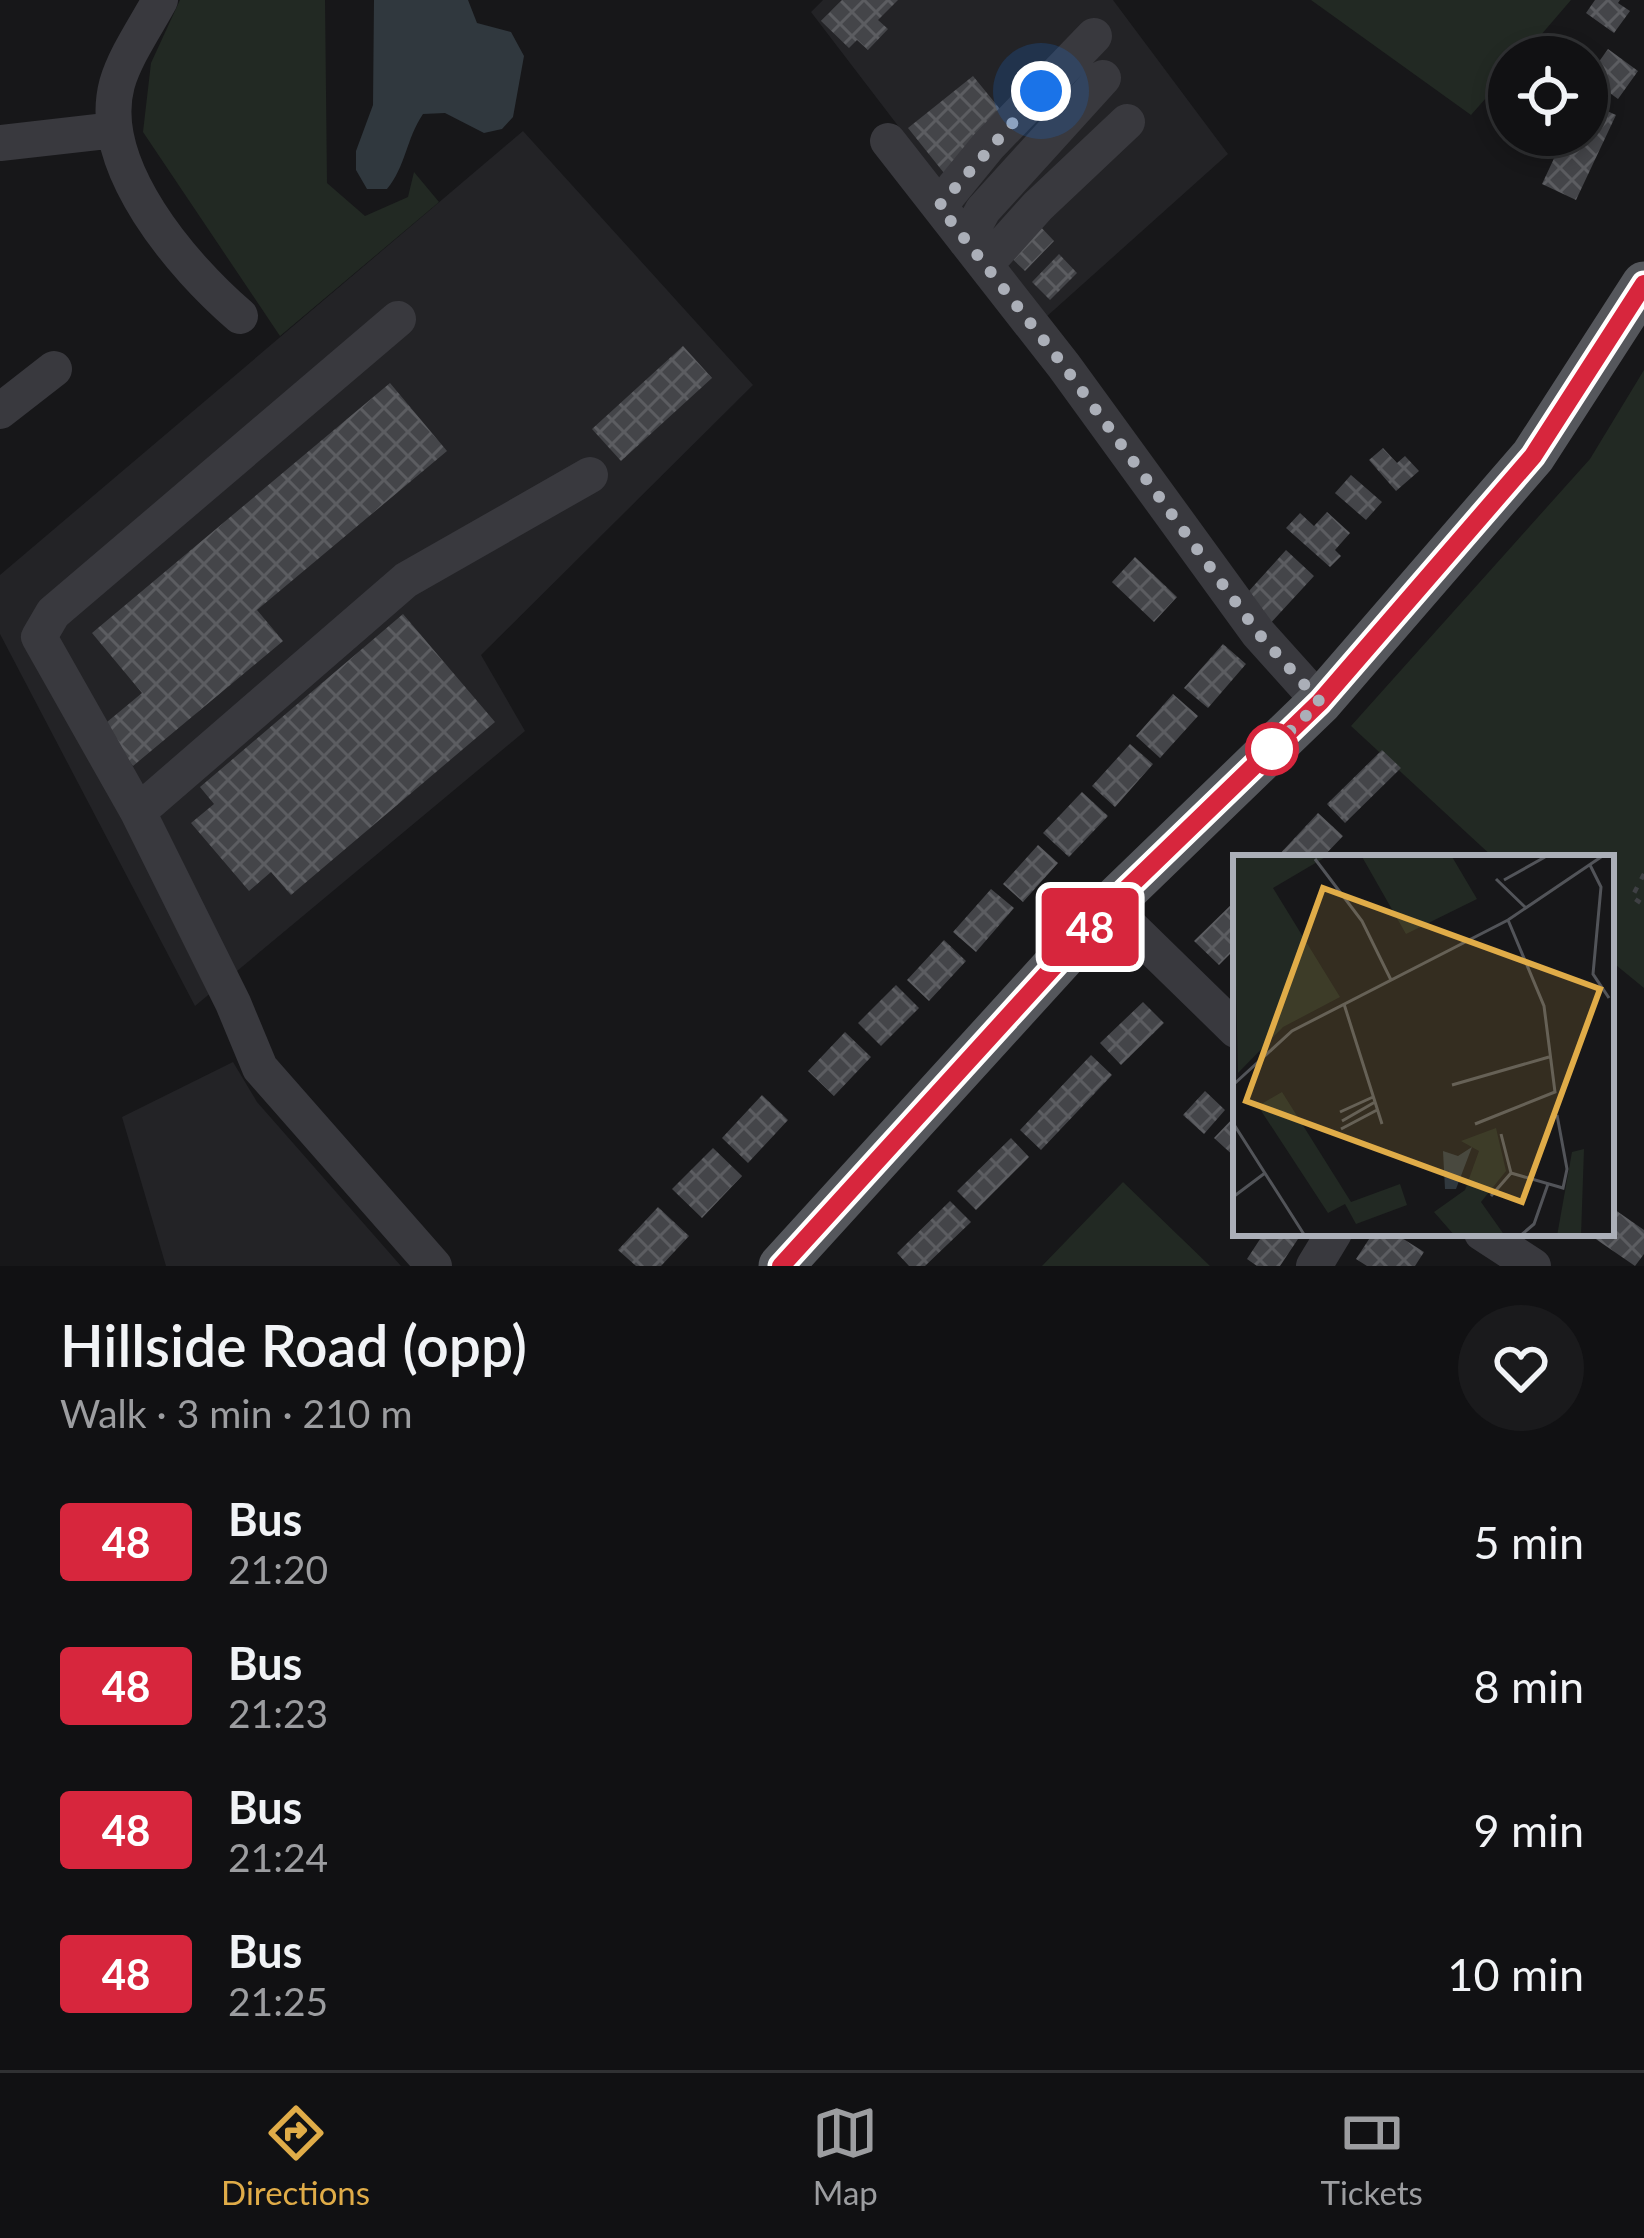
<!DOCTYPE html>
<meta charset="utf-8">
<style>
:root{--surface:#111113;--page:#1a1a1c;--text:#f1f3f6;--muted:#9c9da0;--line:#303133;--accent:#e0ac48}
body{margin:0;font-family:Lato,sans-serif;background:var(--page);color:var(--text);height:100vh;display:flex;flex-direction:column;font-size:45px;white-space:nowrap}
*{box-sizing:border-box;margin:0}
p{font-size:39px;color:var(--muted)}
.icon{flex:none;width:66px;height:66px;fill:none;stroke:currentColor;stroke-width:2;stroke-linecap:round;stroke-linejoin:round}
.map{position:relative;height:1266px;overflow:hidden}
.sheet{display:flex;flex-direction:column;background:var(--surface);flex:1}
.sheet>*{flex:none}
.badge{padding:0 24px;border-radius:9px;font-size:42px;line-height:78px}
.fabs{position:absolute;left:1488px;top:36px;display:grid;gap:24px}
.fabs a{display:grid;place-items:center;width:120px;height:120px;border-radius:50%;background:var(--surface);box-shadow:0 6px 18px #0003,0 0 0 3px var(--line);font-size:60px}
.you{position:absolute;width:60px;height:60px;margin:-30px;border:9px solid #fff;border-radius:50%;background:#1a73e8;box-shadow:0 0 0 18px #1a73e833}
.map>.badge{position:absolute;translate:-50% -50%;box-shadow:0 0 0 6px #fff}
.round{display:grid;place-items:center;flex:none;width:126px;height:126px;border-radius:63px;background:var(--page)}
.headline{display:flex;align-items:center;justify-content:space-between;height:204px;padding:0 60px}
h1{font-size:57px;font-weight:600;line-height:90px}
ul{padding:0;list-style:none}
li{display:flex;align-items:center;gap:36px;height:144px;padding:0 60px}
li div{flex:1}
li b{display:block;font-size:45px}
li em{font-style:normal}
li .badge{min-width:132px;font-weight:700;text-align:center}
.menu{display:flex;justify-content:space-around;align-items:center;height:168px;border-top:3px solid var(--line);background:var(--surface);font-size:33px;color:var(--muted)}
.menu a{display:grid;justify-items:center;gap:6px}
.menu .selected{color:var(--accent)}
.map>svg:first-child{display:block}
.built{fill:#232326}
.green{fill:#222923}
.water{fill:#30383e}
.building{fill:url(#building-cross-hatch)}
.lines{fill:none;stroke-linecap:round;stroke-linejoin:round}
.path{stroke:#3f4044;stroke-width:4.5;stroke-dasharray:6 9;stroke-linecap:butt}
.minor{stroke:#39393e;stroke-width:36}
.major{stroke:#55575c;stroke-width:45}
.line-casing{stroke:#fff;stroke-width:27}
.line{stroke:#d7263d;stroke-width:18}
.walk{stroke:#abafb8;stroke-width:12;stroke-dasharray:0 21.6}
.stop-dot{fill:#fff;stroke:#d7263d;stroke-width:6}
.inset-road{fill:none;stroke:#525459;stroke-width:3}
.view{fill:#e0ac48;fill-opacity:0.15;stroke:#e0ac48;stroke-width:6}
.inset-edge{fill:none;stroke:#abafb8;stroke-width:6}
</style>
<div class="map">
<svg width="1644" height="1266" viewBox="0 0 1644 1266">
<defs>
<pattern id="building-cross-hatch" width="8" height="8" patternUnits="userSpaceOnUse" patternTransform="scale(3)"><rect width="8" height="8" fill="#444549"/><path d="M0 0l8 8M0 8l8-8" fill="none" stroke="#5c5d61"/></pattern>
</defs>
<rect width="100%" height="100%" fill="#171719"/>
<path class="built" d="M823,0h290l115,154 -183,164 -234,-306z
M523,131l230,254 -272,270 44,76 -330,275 -195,-372v-59z
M233,1062l24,40 144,164h-235l-44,-149z"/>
<path class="green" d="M180,0h145l2,183 38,33 43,-19 6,-25 25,30 -159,134 -137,-204 8,-69z
M1311,0h260l-49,57h-13v15l-38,43z
M1644,370v618l-33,-27v-103h-117l-143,-132 239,-267z
M1123,1182l87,84h-168z"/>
<path class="water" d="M374,0h94l9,23 34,9 13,24 -11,61 -11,12 -18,4 -39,-20 -22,1c-17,25 -17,52 -36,75h-20l-11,-19v-19l17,-46z"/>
<path class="building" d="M842,0h56l-20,20 10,9 -20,21 -11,-10 -8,8 -28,-27z
M1595,0h25l-2,3 12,8 -16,22 -28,-20z
M1608,49l30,22 -20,28 -30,-22z
M973,76l36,44 -65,53 -36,-45z
M1587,102l29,13 -40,85 -34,-16 23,-49h22z
M1037,223l17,18 -29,30 -19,-18z
M1059,254l18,19 -27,27 -18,-18z
M683,346l29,32 -91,83 -29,-32z
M390,383l57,68 -190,159 26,31 -150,125 -32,-39 41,-34 -50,-60z
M1383,448l14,15 8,-7 14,15 -23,20 -27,-31z
M1351,475l31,27 -16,18 -31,-27z
M1327,512l23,21 -15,17 6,6 -11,11 -44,-39 14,-15 14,13z
M1286,550l28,26 -47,51 -28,-25z
M1135,557l42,40 -23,25 -42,-40z
M403,614l92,108 -204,173 -20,-23 -22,19 -58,-68 23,-19 -14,-17z
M1223,644l23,20 -38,44 -24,-20z
M1173,694l25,22 -38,42 -24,-22z
M1130,744l23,20 -38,43 -23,-21z
M1382,750l19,18 -56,55 -18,-19z
M1082,792l26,24 -39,41 -26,-24z
M1318,813l25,23 -21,22h-46z
M1038,845l20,18 -35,39 -20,-18z
M991,889l23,19 -38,44 -23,-20z
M1236,900v48l-17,17 -25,-24z
M944,940l22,21 -37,40 -22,-21z
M896,985l23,23 -38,38 -23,-23z
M1143,1002l21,21 -43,42 -21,-22z
M845,1032l26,25 -37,39 -26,-25z
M1091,1055l21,20 -71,75 -21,-20z
M1205,1091l20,19 -21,24 -21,-19z
M762,1095l26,25 -40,43 -26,-25z
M1236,1115v43l-22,-20z
M1011,1138l18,19 -53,53 -19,-19z
M713,1148l29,28 -40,42 -30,-29z
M950,1201l21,21 -46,44h-16l-12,-13z
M658,1207l31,29 -28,30h-25l-18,-16z
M1611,1207l33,23v24l-9,12 -48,-33h24z
M1264,1233h38l-22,33h-23l-10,-7z
M1373,1233h21l30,19 -9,14h-48l-11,-7z"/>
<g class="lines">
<path class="path" d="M1644,874l-12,23 12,8"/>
<path class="minor" d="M160,0c-14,26 -35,56 -43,84 -22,82 66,183 123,232
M888,141l176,225 194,267 62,69
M0,143l115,-13
M939,206l49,-60 106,-110
M966,241l17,-31 120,-132
M985,265l53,-59 89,-84
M398,319l-345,294 -14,24 99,175 95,191 27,65 174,198
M0,411l54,-42
M138,812l268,-232 184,-105
M1109,906l127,124
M1482,1233l51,33
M1314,1266l20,-33"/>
<path class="major" d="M781,1266l328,-360 211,-204 213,-246 111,-172"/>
</g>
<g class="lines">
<g class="line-casing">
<path id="line" d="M781,1266l328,-360 211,-204 213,-246 111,-172"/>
</g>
<use href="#line" class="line"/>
<path class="walk" d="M1041,91l-102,115 125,160 194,267 62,69 -60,58 12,-11"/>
</g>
<circle class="stop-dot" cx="1272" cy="749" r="24"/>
<g transform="translate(1233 855)">
<rect width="381" height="381" fill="#171719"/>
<path d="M351,294l-3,87h-24l15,-84z" fill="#222923"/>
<path d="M0,0h96l-56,33 67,109 -57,30 -45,46zM128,0h90l26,44 -71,35zM49,237l69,110 49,-18 7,21 -51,19 -11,-20 -17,9 -70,-107zM263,273l10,43 -25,31 24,34h-50l-21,-24 31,-22 14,-39 -18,-10z" fill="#222923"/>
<path d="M239,292l-16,42h-11l-2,-38 15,5z" fill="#30383e"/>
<path class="inset-road" d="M82,4l47,62 29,59M357,10l11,22 -8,87 16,24M263,24l30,29M271,25l41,-23M111,149l38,120M0,230l59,-54 216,-111 96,-65M219,230l97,-28M107,257l33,-15M109,266l33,-19M0,268l72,113M242,269l80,-32 -11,-86 -36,-86M108,274l36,-19M278,318l52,15 4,-19 -10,-54M258,341l20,-23 -10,-39M0,342l32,-24M287,381l14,-12 14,-40"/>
<path class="view" d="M90,33l277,101 -78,213 -276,-101z"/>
<rect width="381" height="381" class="inset-edge"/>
</g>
</svg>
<div class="fabs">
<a><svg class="icon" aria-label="locate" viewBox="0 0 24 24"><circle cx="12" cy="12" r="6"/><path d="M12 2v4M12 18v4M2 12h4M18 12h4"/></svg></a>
</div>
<div class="you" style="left:1041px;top:91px"></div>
<b class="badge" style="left:1090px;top:927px;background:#d7263d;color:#fff">48</b>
</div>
<section class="sheet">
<div class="headline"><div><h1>Hillside Road (opp)</h1><p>Walk · 3 min · 210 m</p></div><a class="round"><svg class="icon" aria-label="heart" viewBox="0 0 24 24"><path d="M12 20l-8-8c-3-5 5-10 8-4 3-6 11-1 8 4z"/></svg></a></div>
<ul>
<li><span class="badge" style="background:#d7263d;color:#fff">48</span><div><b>Bus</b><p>21:20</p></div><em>5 min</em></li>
<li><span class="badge" style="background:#d7263d;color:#fff">48</span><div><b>Bus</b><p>21:23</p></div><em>8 min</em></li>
<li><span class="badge" style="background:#d7263d;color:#fff">48</span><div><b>Bus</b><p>21:24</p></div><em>9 min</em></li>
<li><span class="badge" style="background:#d7263d;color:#fff">48</span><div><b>Bus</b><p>21:25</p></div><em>10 min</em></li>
</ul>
</section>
<nav class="menu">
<a class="selected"><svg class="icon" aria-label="directions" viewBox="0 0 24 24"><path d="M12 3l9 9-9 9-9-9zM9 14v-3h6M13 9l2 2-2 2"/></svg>Directions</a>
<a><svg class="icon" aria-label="map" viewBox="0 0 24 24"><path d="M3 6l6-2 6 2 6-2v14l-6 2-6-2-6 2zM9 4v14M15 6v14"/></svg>Map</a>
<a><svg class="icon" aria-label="tickets" viewBox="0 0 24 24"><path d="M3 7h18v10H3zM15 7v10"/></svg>Tickets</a>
</nav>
